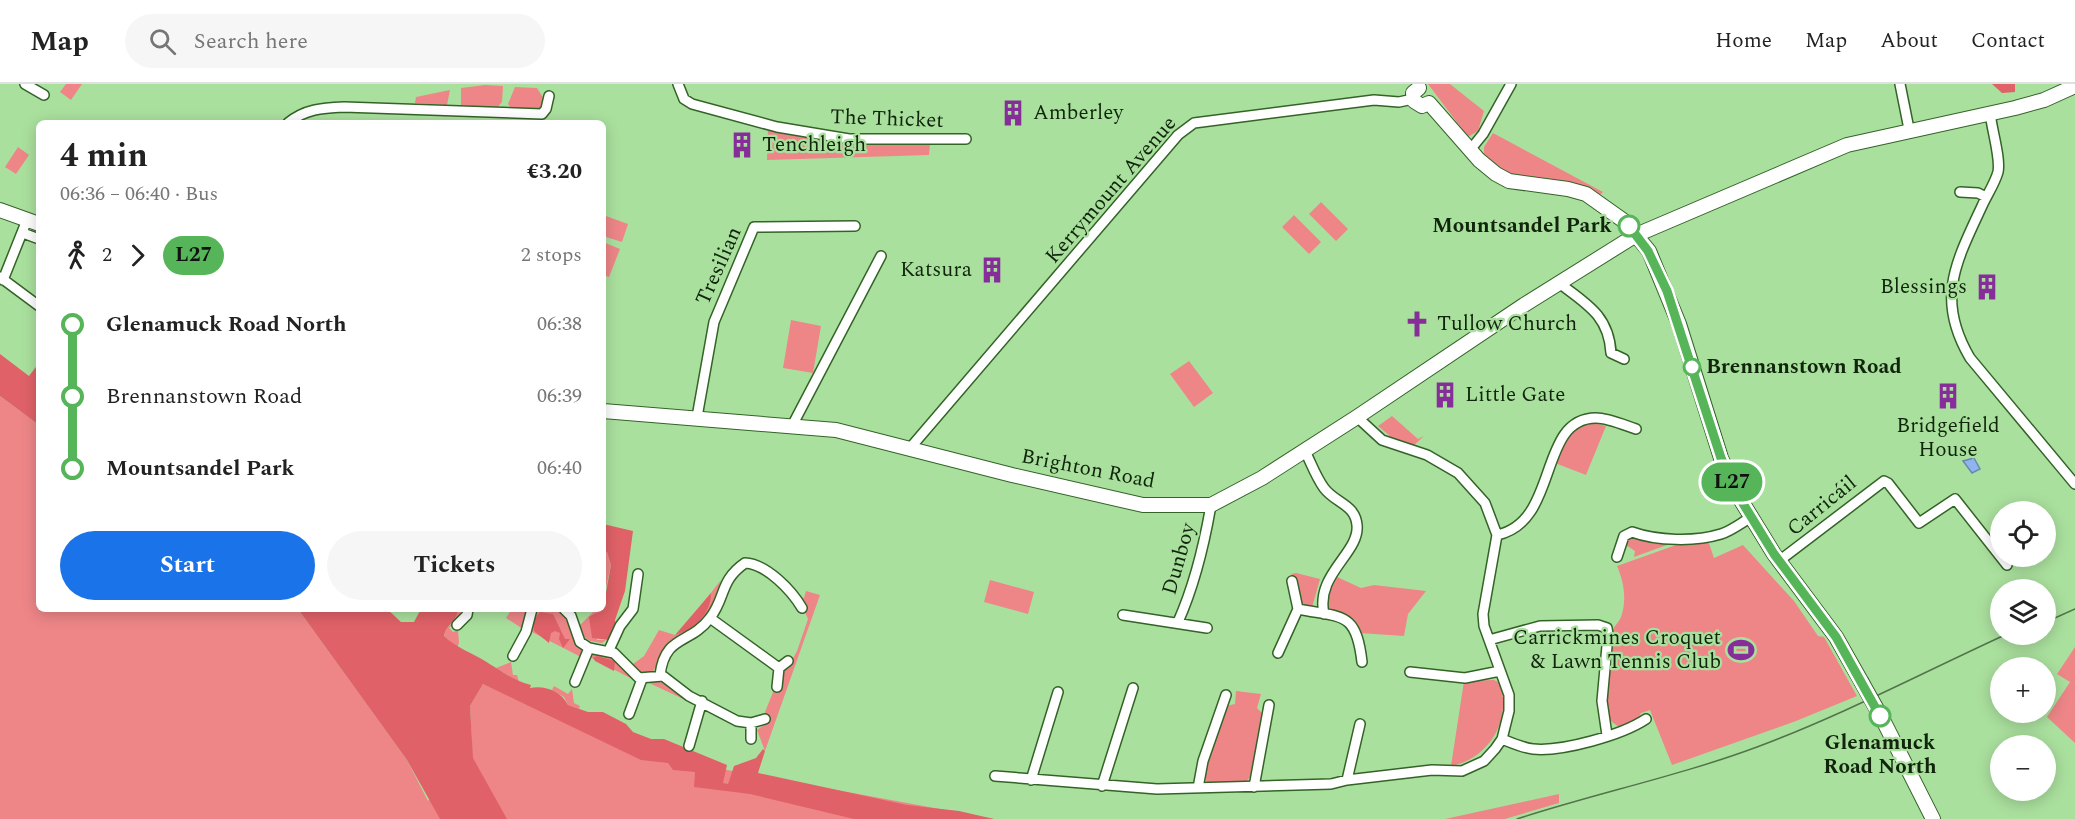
<!DOCTYPE html>
<meta charset="utf-8">
<style>
:root{--surface:#fff;--page:#f6f6f6;--text:#222;--muted:#767676;--line:#e0e0e0;--accent:#1a73e8}
body{margin:0;font-family:Spectral,serif;background:var(--page);color:var(--text);height:100vh;display:flex;flex-direction:column;font-size:22px;white-space:nowrap}
*{box-sizing:border-box;margin:0}
p{font-size:20px;color:var(--muted)}
.icon{flex:none;width:33px;height:33px;fill:none;stroke:currentColor;stroke-width:2;stroke-linecap:round;stroke-linejoin:round}
.map{position:relative;flex:1;overflow:hidden}
.drawer{position:absolute;left:36px;top:36px;width:570px;height:492px;display:flex;flex-direction:column;background:var(--surface);border-radius:9px;box-shadow:0 3px 15px #0003}
.drawer>*{flex:none}
.badge{padding:0 12px;border-radius:20px;font-size:21px;line-height:39px}
.buttons{position:absolute;left:1990px;top:417px;display:grid;gap:12px}
.buttons a{display:grid;place-items:center;width:66px;height:66px;border-radius:50%;background:var(--surface);box-shadow:0 3px 15px #0003;font-size:30px}
.map>.badge{position:absolute;translate:-50% -50%;box-shadow:0 0 0 3px #fff}
.legs{display:flex;align-items:center;gap:9px;height:66px;padding:0 24px;font-size:20px}
.legs p{margin-inline-start:auto}
.summary{display:flex;align-items:center;justify-content:space-between;height:102px;padding:0 24px}
h1{font-size:33px;font-weight:700;line-height:45px}
.primary-button{display:flex;gap:12px;margin-top:auto;padding:12px 24px}
.primary-button a{flex:1;height:69px;border-radius:36px;background:var(--accent);color:#fff;font-size:24px;font-weight:700;line-height:69px;text-align:center}
.primary-button a+a{background:var(--page);color:var(--text)}
ul{padding:0 24px;list-style:none}
li{display:flex;align-items:center;gap:21px;height:72px;font-size:22px}
li i{display:grid;place-items:center;width:9px;height:100%;margin:0 8px;background:currentColor}
li i::after{content:'';width:15px;height:15px;margin:-8px;border:4px solid;border-radius:50%;background:var(--surface)}
li p{margin-inline-start:auto}
li:first-child i{background:linear-gradient(#0000 50%,currentColor 0)}
li:last-child i{background:linear-gradient(currentColor 50%,#0000 0)}
header{display:flex;align-items:center;gap:36px;box-sizing:border-box;height:84px;padding:0 30px;background:var(--surface);border-bottom:2px solid var(--line)}
header strong{font-size:28px}
nav{display:flex;gap:33px;margin-inline-start:auto;font-size:21px}
.search{width:420px;height:54px;background:var(--page);display:flex;align-items:center;gap:15px;box-sizing:border-box;padding:0 21px;border-radius:33px;color:var(--muted);font-size:22px}
.map>svg:first-child{display:block}
.green{fill:#ee8688}
.forest{fill:#e06268}
.water{fill:#8fb5f0;stroke:#698aac;stroke-width:1.5}
.lines{fill:none;stroke-linecap:round;stroke-linejoin:round}
.street-casing{stroke:#336327;stroke-width:12}
.secondary-casing{stroke:#336327;stroke-width:16}
.street{stroke:#fff;stroke-width:9}
.secondary{stroke:#fff;stroke-width:14}
.tram{stroke:#52744a;stroke-width:1.5}
.secondary-bridge-casing{stroke:#336327;stroke-width:16;stroke-linecap:butt}
.secondary-bridge{stroke:#fff;stroke-width:14}
.line-1-casing{stroke:#fff;stroke-width:14}
.line-1{stroke:#56b559;stroke-width:9}
.stop-1-dot{fill:#fff;stroke:#56b559;stroke-width:3}
.labels{text-anchor:middle;dominant-baseline:central;stroke-width:4.5;stroke-linejoin:round;paint-order:stroke}
.poi-label{font-size:21px;fill:#11250c;stroke:#aae09e;text-anchor:start}
.street-label{font-size:21px;fill:#11250c;stroke:#aae09e}
.stop-label{font-size:21px;font-weight:bold;fill:#11250c;stroke:#aae09e;text-anchor:end}
</style>
<header>
<strong>Map</strong>
<div class="search"><svg class="icon" aria-label="search" viewBox="0 0 24 24"><circle cx="10" cy="10" r="6"/><path d="M15 15l6 6"/></svg>Search here</div>
<nav><a>Home</a><a>Map</a><a>About</a><a>Contact</a></nav>
</header>
<div class="map">
<svg width="2075" height="735" viewBox="0 0 2075 735">
<rect width="100%" height="100%" fill="#aae09e"/>
<path class="green" d="M66,0h16l-11,16 -11,-8z
M1428,0h22l34,27 -6,20 -10,6z
M485,1l18,1 -1,16 -5,6 -36,-3v-17z
M515,3l22,1 7,11 -2,9h-31l-3,-4z
M450,6l-3,15 -32,-2 1,-6z
M768,44l54,11 108,5 -1,11 -162,5z
M1493,49l110,59 -6,6 -57,-20 -36,-2 -20,-14v-15z
M18,63l11,8 -13,19 -11,-7z
M1321,118l27,27 -12,12 -27,-27z
M603,131l25,9 -6,18 -19,-6z
M1294,131l27,27 -12,12 -27,-27z
M603,158l17,7 -11,28 -6,-2z
M791,236l30,6 -8,47 -30,-5z
M1189,277l24,32 -19,14 -24,-33z
M0,312l39,29v184h259l109,151 21,41 44,-57 -2,-38 13,-22 163,71 348,64h-994z
M1392,332l26,23 6,-3 -12,11 -22,-8 -1,-4 -11,-9z
M1593,339l13,3 -20,49 -31,-12c9,-24 10,-37 38,-40z
M1631,451l22,7 25,-1 -44,16 1,-6 -9,-6z
M1708,456l6,18 29,-13 51,56 24,35 6,1 33,59 -61,25 -124,44 -22,-55 -9,3 -5,9 -17,5 -11,-8c-3,-23 -3,-69 5,-90 2,-4 6,-7 8,-12 6,-17 3,-35 -4,-51l59,-21z
M603,467l4,1 4,13 -8,36z
M1296,489l24,6 -9,32 -10,-1 -3,-28 -7,-8z
M1335,492l26,12 13,-3 52,6 -18,23 -4,22 -45,-3 -31,-17 -5,-17z
M721,496l-11,31 -10,13 -37,26 -10,22c-10,4 -13,-1 -20,-8l11,-8 15,-26 16,5 5,-3z
M990,496l44,12 -6,22 -44,-12z
M806,507l14,4 -55,156 -8,-21 10,-7 -2,-11 16,-40 9,-8 7,-13 11,-32 -10,-23 6,2z
M458,525h6l-2,6 -13,13 4,4 5,-2 1,13 -2,5 -13,-12c2,-10 14,-16 14,-27z
M512,525h16l-5,20 -17,-11z
M535,525c44,0 24,14 47,39l-1,9 -51,-26z
M596,525h4l-4,5 1,26h9l-4,3 -12,-2 -7,-5 -4,-10z
M2075,563v96l-28,-26 23,-35 -13,-8z
M593,569l18,3 25,25 -48,-25z
M511,578l2,13h4l2,7 -23,-14z
M658,596l6,1 31,23 -1,8v-8l-45,-21z
M1494,596l6,3c12,37 -11,76 -49,83l13,-85z
M554,602l14,8 4,-5 2,14 6,3 -1,3 -11,-4 -4,-8 -12,-7z
M1236,607l25,3 -4,14 6,6 -13,63 -5,6h-38l-3,-9 2,-10 20,-58 9,-2z
M1559,710v9l-54,16h-60z"/>
<path class="forest" d="M1992,0h23v8l-13,1z
M0,270l29,22 10,-13v62l-39,-29z
M603,440l30,7 -8,60 -10,29 1,6 -7,14 -17,-2 -3,-21 14,-8 8,-44 -4,-13 -4,-1z
M711,509c0,21 -16,36 -36,42z
M298,525h89l14,13h13l7,-13h37c0,11 -12,16 -14,27 13,12 26,16 41,25 15,9 29,20 46,24l-1,3c15,-3 31,3 38,17l20,7h15l23,12 7,8 18,7h13l63,26 -4,18 5,1 6,-18 22,-8 7,-9 2,2 -7,22 149,32 52,6 35,8h-140l-104,-25 -56,-7 1,-15 -22,-2 -5,-7 -27,-3 -158,-76 -13,22 3,52 34,61h-67l-33,-59z
M540,528l13,2 12,25h5l-7,9 -4,-9 1,-6 -5,-2 -4,2 -2,10 -15,-12 -1,-10z
M597,572l18,5 -1,10 -19,-10 -2,-3z"/>
<path class="water" d="M1974,374l6,11 -8,4 -9,-12z"/>
<g class="lines">
<g class="street-casing">
<path id="street" d="M25,0l19,11
M678,0l6,15 8,5 85,23 72,12h117
M1900,0l9,45
M1990,28c1,15 11,46 8,60 -3,11 -11,23 -16,34 -26,56 -47,93 -12,152l105,126
M288,39c17,-14 34,-15 56,-16l198,7 4,-5 3,-13
M1470,66l13,-16 28,-50
M1960,108l18,1 8,4
M23,149l16,6
M0,193l39,29
M3,196l24,-60
M1559,199c28,21 50,33 52,70l13,6
M697,333l17,-95 40,-95 101,-1
M793,340l88,-168
M911,363l267,-312 16,-12 180,-23 25,2 14,-3
M1305,367c6,12 11,26 19,37 11,15 31,16 33,37 3,28 -42,49 -33,89
M1497,451c63,-13 40,-117 99,-117 12,0 28,7 40,11
M1617,473l7,-21 8,-4c25,9 63,10 89,2 10,-3 20,-11 29,-16
M1779,477l105,-80 4,2 31,40 36,-24 52,66
M564,525l7,7 9,26 9,6 25,5 25,25 24,-2 26,20 48,25 14,2 14,-4
M1298,525c45,9 58,2 64,53
M1123,531l84,13
M710,534l69,50
M1178,538c17,-38 26,-76 33,-117
M457,541l10,-10 1,-6
M1489,556l51,-14 58,-1 9,3 1,7 -6,66 5,34
M609,566l11,-24 13,-17 5,-35
M1278,569l20,-44 -6,-28
M513,572l13,-24 6,-23
M1410,588l55,6 35,-7
M660,591c5,-41 30,-30 50,-57 16,-20 9,-37 35,-55 22,1 47,28 57,45
M575,598l14,-34
M777,603l2,-19 9,-7
M629,630l13,-35
M751,639v16
M1502,655c10,4 21,9 31,10 29,3 89,-14 113,-30
M689,662l13,-45
M995,692l162,13 174,-5 16,-4 85,-10 30,1 22,-10 11,-12 7,-10 7,-28v-16l-25,-69 -1,-12 14,-79 -12,-32 -27,-30 -31,-18 -45,-15 -25,-23
M1031,696l27,-88
M1347,696l13,-56
M1102,702l31,-98
M1254,703l15,-82
M1198,704l5,-27 23,-66"/>
</g>
<g class="secondary-casing">
<path id="secondary" d="M1419,4l-6,5 1,8 8,5 7,-3
M1429,19l50,57 17,14 13,7 59,8 18,5 38,27 25,30 30,73 42,134 18,39 35,57 62,83 25,44
M0,126l39,14
M603,327l233,19 176,45 131,30h68l51,-27 95,-61 167,-112 112,-70 211,-90 168,-37 29,-8 31,-14
M1884,638l49,97"/>
</g>
<use href="#street" class="street"/>
<use href="#secondary" class="secondary"/>
<path class="tram" d="M2046,538l29,-13
M1517,735c80,-26 162,-43 240,-72 86,-32 167,-75 250,-113"/>
<g class="secondary-bridge-casing">
<path id="secondary-bridge" d="M1861,597l23,41"/>
</g>
<use href="#secondary-bridge" class="secondary-bridge"/>
</g>
<g class="lines">
<g class="line-1-casing">
<path id="line-1" d="M1629,142l19,25 19,40 54,167 18,39 35,57 62,83 44,79"/>
</g>
<use href="#line-1" class="line-1"/>
</g>
<defs>
<g id="building-bare" transform="scale(2.07)"><path d="M-4-6H4V6H1V3H-1V6H-4ZM-2.5-4.3h1.7v1.8h-1.7ZM.8-4.3h1.7v1.8H.8ZM-2.5-1h1.7V.8h-1.7ZM.8-1h1.7V.8H.8Z" fill="#862d99" stroke="#aae09e" stroke-width="2.5" paint-order="stroke"/></g>
<g id="church-bare" transform="scale(2.07)"><path d="M-1.2-6h2.4v3.5h3.3v2.4h-3.3V6h-2.4V-.1h-3.3v-2.4h3.3Z" fill="#862d99" stroke="#aae09e" stroke-width="2.5" paint-order="stroke"/></g>
<g id="stadium-bare" transform="scale(2.07)"><path d="M0-5a6.5 5 0 1 0 0 10a6.5 5 0 1 0 0-10ZM-3.5-1.8h7v3.6h-7Z" fill="#862d99" stroke="#aae09e" stroke-width="2.5" paint-order="stroke"/></g>
</defs>
<g fill-rule="evenodd">
<use href="#building-bare" x="1013" y="29"/>
<use href="#building-bare" x="742" y="61"/>
<use href="#building-bare" x="992" y="186"/>
<use href="#building-bare" x="1987" y="203"/>
<use href="#church-bare" x="1417" y="240"/>
<use href="#building-bare" x="1445" y="311"/>
<use href="#building-bare" x="1948" y="312"/>
<use href="#stadium-bare" x="1741" y="566"/>
</g>
<g class="stop-1-dot">
<circle cx="1629" cy="142" r="10"/>
<circle cx="1692" cy="283" r="8"/>
<circle cx="1880" cy="632" r="10"/>
</g>
<g class="labels">
<g class="poi-label">
<text x="1033" y="29">Amberley</text>
<text x="762" y="61">Tenchleigh</text>
<text x="972" y="186" text-anchor="end">Katsura</text>
<text x="1967" y="203" text-anchor="end">Blessings</text>
<text x="1437" y="240">Tullow Church</text>
<text x="1465" y="311">Little Gate</text>
<text x="1948" y="342" text-anchor="middle">Bridgefield<tspan x="1948" dy="24">House</tspan></text>
<text x="1721" y="554" text-anchor="end">Carrickmines Croquet<tspan x="1721" dy="24">&amp; Lawn Tennis Club</tspan></text>
</g>
<g class="street-label">
<text transform="translate(887 35) rotate(2)">The Thicket</text>
<text transform="translate(1111 106) rotate(-49)">Kerrymount Avenue</text>
<text transform="translate(719 182) rotate(-66)">Tresilian</text>
<text transform="translate(1088 385) rotate(11)">Brighton Road</text>
<text transform="translate(1822 422) rotate(-39)">Carricáil</text>
<text transform="translate(1179 475) rotate(-74)">Dunboy</text>
</g>
<g class="stop-label">
<text x="1612" y="142">Mountsandel Park</text>
<text x="1706" y="283" text-anchor="start">Brennanstown Road</text>
<text x="1880" y="659" text-anchor="middle">Glenamuck<tspan x="1880" dy="24">Road North</tspan></text>
</g>
</g>
</svg>
<div class="buttons">
<a><svg class="icon" aria-label="locate" viewBox="0 0 24 24"><circle cx="12" cy="12" r="6"/><path d="M12 2v4M12 18v4M2 12h4M18 12h4"/></svg></a>
<a><svg class="icon" aria-label="layers" viewBox="0 0 24 24"><path d="M12 4l9 5-9 5-9-5zM3 14l9 5 9-5"/></svg></a>
<a>+</a>
<a>−</a>
</div>
<b class="badge" style="left:1732px;top:398px;background:#56b559;color:#111">L27</b>
<section class="drawer">
<div class="summary"><div><h1>4 min</h1><p>06:36 – 06:40 · Bus</p></div><b>€3.20</b></div>
<div class="legs"><svg class="icon" aria-label="walk" viewBox="0 0 24 24"><circle cx="13" cy="4" r="2"/><path d="M13 8l-2 6 4 7M11 14l-3 7M7 12l3-4h3l4 4"/></svg>2<svg class="icon" aria-label="forward" viewBox="0 0 24 24"><path d="M9 5l7 7-7 7"/></svg><b class="badge" style="background:#56b559;color:#111">L27</b><p>2 stops</p></div>
<ul>
<li><i style="color:#56b559"></i><b>Glenamuck Road North</b><p>06:38</p></li>
<li><i style="color:#56b559"></i><span>Brennanstown Road</span><p>06:39</p></li>
<li><i style="color:#56b559"></i><b>Mountsandel Park</b><p>06:40</p></li>
</ul>
<div class="primary-button"><a>Start</a><a>Tickets</a></div>
</section>
</div>
